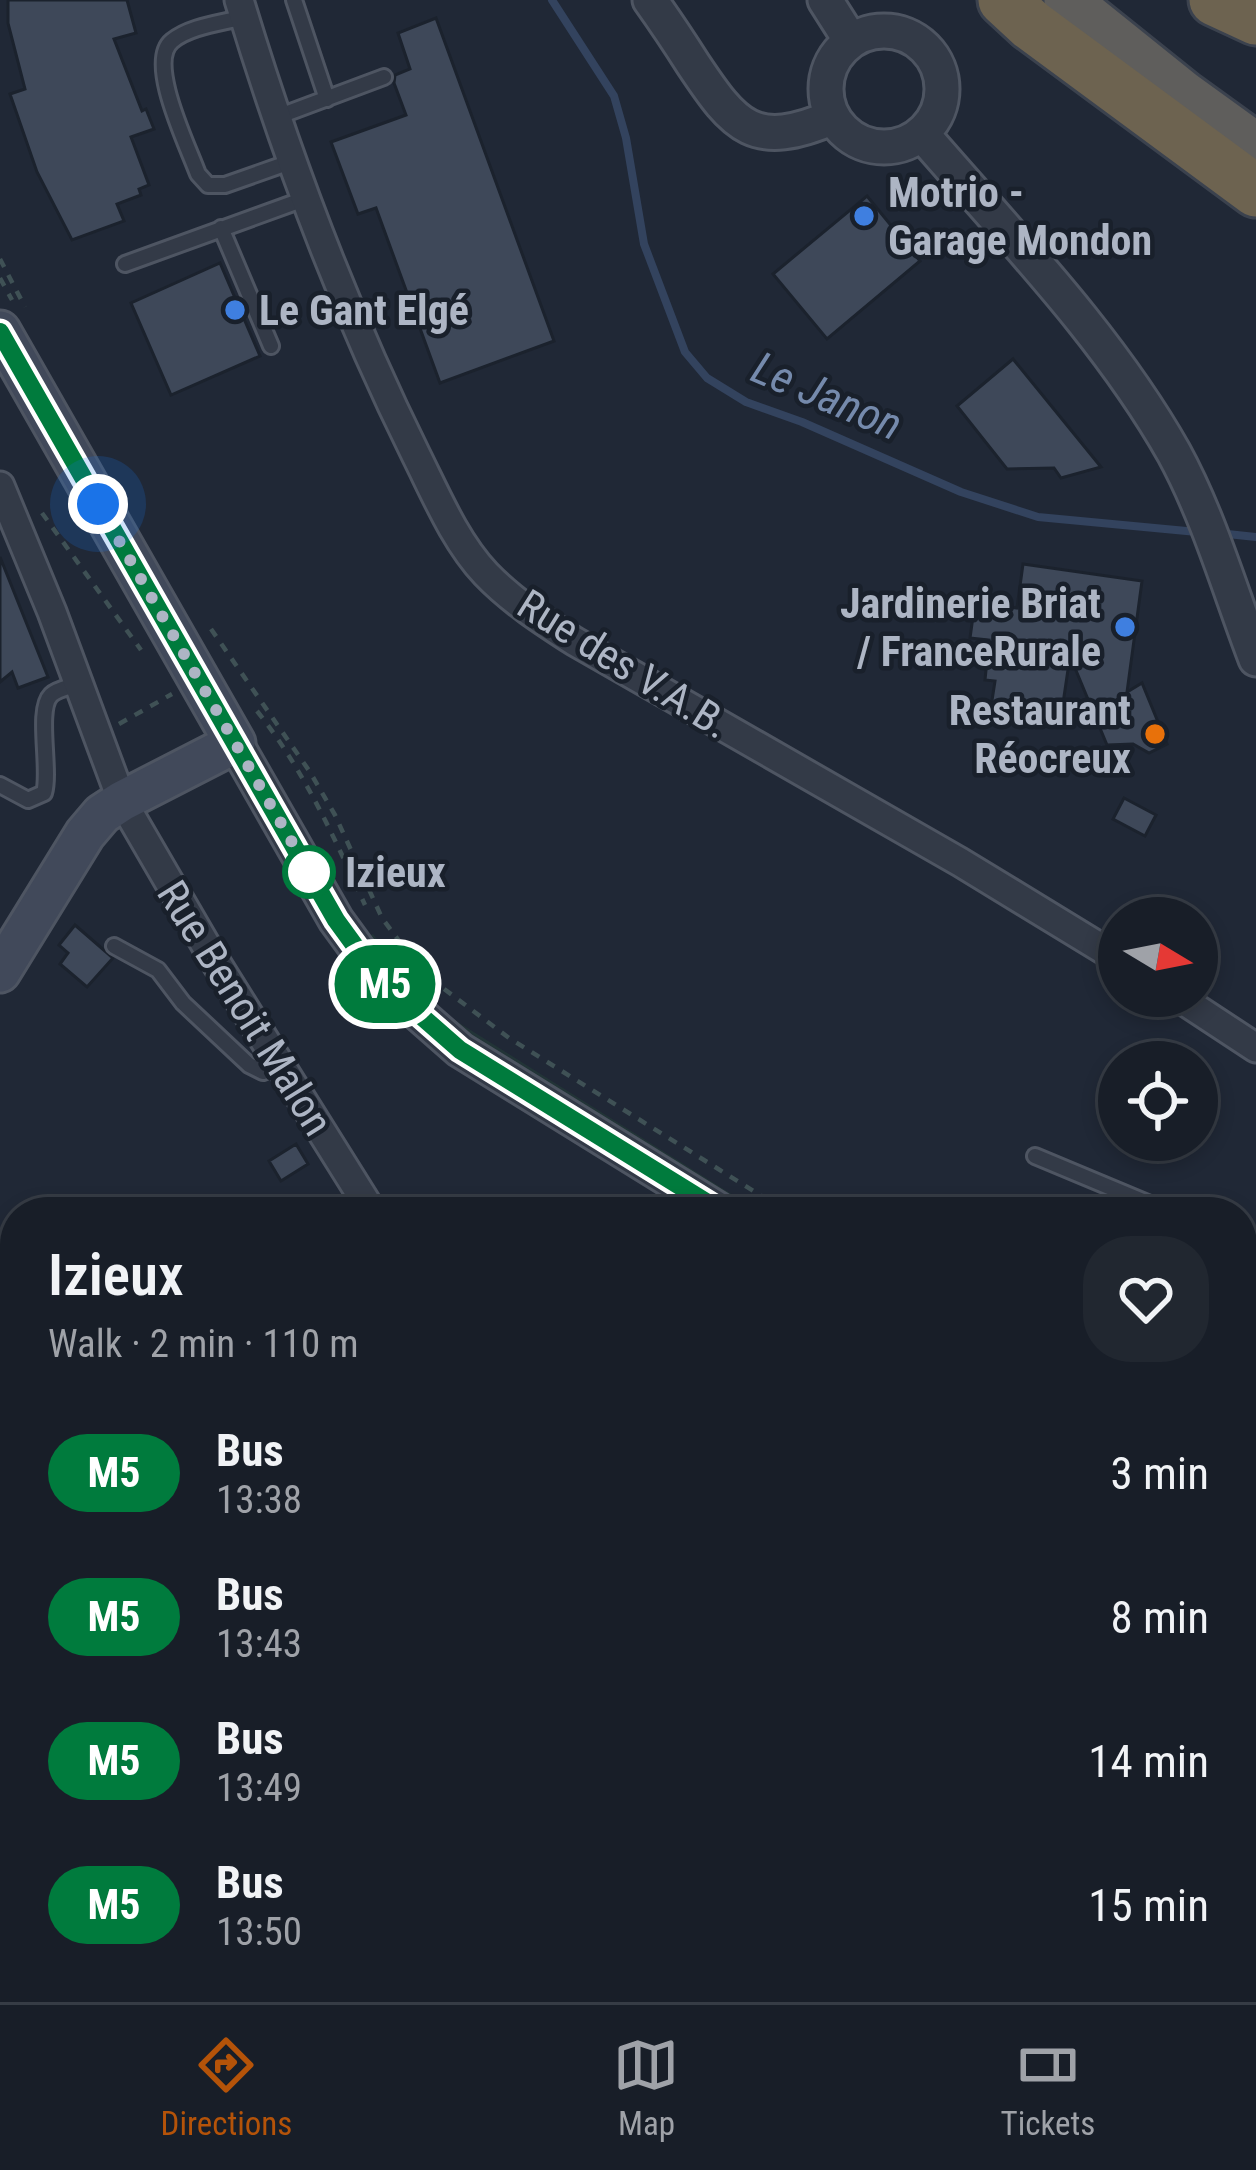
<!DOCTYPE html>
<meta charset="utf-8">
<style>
:root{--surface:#181e28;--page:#212730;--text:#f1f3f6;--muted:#9fa2a8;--line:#363c45;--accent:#b45309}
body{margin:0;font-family:"Roboto Condensed",sans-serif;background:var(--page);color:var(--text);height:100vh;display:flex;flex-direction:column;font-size:45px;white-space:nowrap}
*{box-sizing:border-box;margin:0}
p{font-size:39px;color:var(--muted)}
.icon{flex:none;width:66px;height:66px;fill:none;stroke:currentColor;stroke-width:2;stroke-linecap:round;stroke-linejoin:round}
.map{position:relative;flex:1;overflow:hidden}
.side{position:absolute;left:0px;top:1197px;width:1257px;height:807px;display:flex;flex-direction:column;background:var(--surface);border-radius:48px 48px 0 0;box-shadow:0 6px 18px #0003,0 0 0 3px var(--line)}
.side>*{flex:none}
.badge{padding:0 24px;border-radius:39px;font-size:42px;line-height:78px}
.needle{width:78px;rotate:100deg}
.buttons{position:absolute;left:1098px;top:897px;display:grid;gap:24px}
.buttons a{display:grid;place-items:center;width:120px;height:120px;border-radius:50%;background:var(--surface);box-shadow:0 6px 18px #0003,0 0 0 3px var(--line);font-size:60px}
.you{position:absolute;width:60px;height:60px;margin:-30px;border:9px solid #fff;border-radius:50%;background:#1a73e8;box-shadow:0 0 0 18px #1a73e833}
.map>.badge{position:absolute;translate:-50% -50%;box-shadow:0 0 0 6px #fff}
.round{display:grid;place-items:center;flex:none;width:126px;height:126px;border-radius:48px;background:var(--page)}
.headline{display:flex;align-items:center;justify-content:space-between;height:204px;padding:0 48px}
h1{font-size:57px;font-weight:600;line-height:90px}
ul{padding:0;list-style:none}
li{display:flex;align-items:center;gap:36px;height:144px;padding:0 48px}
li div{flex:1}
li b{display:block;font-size:45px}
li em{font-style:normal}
li .badge{min-width:132px;font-weight:700;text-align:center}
.tab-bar{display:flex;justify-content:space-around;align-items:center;height:168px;border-top:3px solid var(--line);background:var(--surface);font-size:33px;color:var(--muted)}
.tab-bar a{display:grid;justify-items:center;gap:6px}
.tab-bar .current{color:var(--accent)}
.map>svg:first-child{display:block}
.green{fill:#223437}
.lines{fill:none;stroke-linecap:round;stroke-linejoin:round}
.stream{stroke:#33435e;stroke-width:8}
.building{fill:#3e4859;stroke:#1b222d;stroke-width:3}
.service-casing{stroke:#4e5562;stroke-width:20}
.minor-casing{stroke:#4e5562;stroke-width:33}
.tertiary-casing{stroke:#4e5562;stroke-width:39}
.secondary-casing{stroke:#4e5562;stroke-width:45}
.trunk-casing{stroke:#3b424e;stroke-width:51}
.motorway-casing{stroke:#3b424e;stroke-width:57}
.path{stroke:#3f5155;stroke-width:4.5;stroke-dasharray:9 9;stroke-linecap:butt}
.service{stroke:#333a47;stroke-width:14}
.minor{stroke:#333a47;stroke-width:27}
.tertiary{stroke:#333a47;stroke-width:33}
.secondary{stroke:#41495a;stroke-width:39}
.trunk{stroke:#5f5e5c;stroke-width:45}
.motorway{stroke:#6d6350;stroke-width:51}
.line-casing{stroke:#fff;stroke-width:27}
.line{stroke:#007b3d;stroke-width:18}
.walk{stroke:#adb5c4;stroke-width:12;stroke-dasharray:0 21.6}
.shop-dot{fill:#3f7fe0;stroke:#19202b;stroke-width:4.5}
.food-dot{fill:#e8710a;stroke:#19202b;stroke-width:4.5}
.stop-dot{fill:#fff;stroke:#007b3d;stroke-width:6}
.labels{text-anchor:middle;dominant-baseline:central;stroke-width:9;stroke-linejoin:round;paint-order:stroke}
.poi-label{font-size:42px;font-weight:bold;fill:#adb5c4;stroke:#19202b;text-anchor:start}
.street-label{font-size:42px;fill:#adb5c4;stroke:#19202b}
.stop-label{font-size:42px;font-weight:bold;fill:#adb5c4;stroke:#19202b;text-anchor:start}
.water-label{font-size:45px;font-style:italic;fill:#758aac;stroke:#19202b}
</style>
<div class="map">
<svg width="1256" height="2002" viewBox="0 0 1256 2002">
<rect width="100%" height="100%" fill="#202836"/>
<path class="green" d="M373,934l32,42 48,43 307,193h-14l-267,-166 -86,-73 -25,-36z
M1091,1989h140l25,8v5h-64l-18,-6 -2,6h-42z"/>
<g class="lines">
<path class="stream" d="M552,0l62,96 12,42 18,106 41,108 22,26 39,24 56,20 159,70 77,25 159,15
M1218,533l38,4"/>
</g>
<path class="building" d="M8,0h119l9,33 -22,6 28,72 4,-2 8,20 -23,8 18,48 -10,4 2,6 -24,9 7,17 -52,19 -35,-68 -27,-78 15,-5 -17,-66z
M436,18l118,323 -114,42 -64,-175 -18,6 -27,-72 75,-27 -12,-32 1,-8 15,-6 -12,-36z
M867,196l53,65 -93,78 -54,-65z
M220,263l40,93 -89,39 -40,-92z
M1013,359l88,108 -40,11 -7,-10 -47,1 -50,-63z
M0,557l48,120 -30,11 -6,-16 -12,10z
M1023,564l119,17 -15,111 15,-9 25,61 -18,9 -16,-9 -26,1 -37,-89 -9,61 -70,-10 4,-26 -10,-1 4,-40 -19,-2 5,-36 42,6z
M1124,798l32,17 -11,21 -32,-17z
M75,925l38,33 -26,29 -27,-23 8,-11 -9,-8z
M296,1144l12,20 -27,17 -12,-20z"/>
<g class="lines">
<g class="service-casing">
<path id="service" d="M294,0l33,99
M244,17c-22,6 -54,9 -72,24 -26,21 16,105 26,133l10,11h17l68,-24
M277,117l107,-40
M221,228l50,118
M125,264l182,-66
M0,785l28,15 16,-7c7,-23 -8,-83 7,-98 6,-6 19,-8 27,-11
M114,946l44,24 25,33 66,62 14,7 16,-7
M1035,1156l134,56
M1242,1244l14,8
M0,1307l15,9
M0,1912l15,8
M161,1989l27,13
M200,2002l6,-13"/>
</g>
<g class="minor-casing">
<path id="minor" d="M239,0c47,155 105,310 177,455 20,40 39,86 70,119 26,27 57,47 88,67l386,221 159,97
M0,486l52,126 70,189 93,160 157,251
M1177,996l79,52
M0,1699l15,8
M0,1830l15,-31
M593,1989l26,13
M350,2002l4,-13"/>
</g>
<g class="tertiary-casing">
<path id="tertiary" d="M650,0c15,21 29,42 43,64 42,63 61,87 140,53
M825,0l26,41
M826 89a58 58 0 1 1 116 0a58 58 0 1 1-116 0Z
M922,134c88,102 186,202 252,319 35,64 56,138 82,206
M235,743l101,177 43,59 81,71 262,162
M920,2002l4,-13"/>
</g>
<g class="secondary-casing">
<path id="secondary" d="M0,331l235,412 -113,58 -20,13 -17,20 -85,138"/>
</g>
<g class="trunk-casing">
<path id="trunk" d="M1067,0l117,94 72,52"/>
</g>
<g class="motorway-casing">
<path id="motorway" d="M1004,0l27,25 225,166
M1215,0l41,19"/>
</g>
<path class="path" d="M0,259l25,48
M0,278l12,22
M42,513l99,137
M211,629l99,143 25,43 47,103 41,55 86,65 278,174
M257,711c47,59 77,126 108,194
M119,724l53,-30
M750,1200l20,12
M90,2002l6,-13
M307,2002l6,-13"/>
<use href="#service" class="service"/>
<use href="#minor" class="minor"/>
<use href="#tertiary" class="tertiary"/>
<use href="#secondary" class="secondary"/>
<use href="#trunk" class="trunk"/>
<use href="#motorway" class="motorway"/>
</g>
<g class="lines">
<g class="line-casing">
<path id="line" d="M0,332l336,588 43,59 81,71 262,162"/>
</g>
<use href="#line" class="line"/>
<path class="walk" d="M98,504l211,368"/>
</g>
<g class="shop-dot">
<circle cx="864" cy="216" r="12"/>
<circle cx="235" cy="310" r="12"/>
<circle cx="1125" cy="627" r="12"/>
</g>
<circle class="food-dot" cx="1155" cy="734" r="12"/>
<circle class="stop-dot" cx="309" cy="872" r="24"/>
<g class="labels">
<g class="poi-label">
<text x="888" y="192">Motrio -<tspan x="888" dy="48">Garage Mondon</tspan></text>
<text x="259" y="310">Le Gant Elgé</text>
<text x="1101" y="603" text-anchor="end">Jardinerie Briat<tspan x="1101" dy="48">/ FranceRurale</tspan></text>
<text x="1131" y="710" text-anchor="end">Restaurant<tspan x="1131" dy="48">Réocreux</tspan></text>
</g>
<g class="street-label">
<text transform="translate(624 664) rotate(32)">Rue des V.A.B.</text>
<text transform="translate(245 1008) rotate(58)">Rue Benoit Malon</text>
</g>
<g class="stop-label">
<text x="345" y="872">Izieux</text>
</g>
<g class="water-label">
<text transform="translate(827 396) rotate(23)">Le Janon</text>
</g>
</g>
</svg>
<div class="buttons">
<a><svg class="needle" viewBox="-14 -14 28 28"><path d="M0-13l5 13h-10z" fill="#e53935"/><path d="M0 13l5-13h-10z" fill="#9fa2a8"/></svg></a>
<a><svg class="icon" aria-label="locate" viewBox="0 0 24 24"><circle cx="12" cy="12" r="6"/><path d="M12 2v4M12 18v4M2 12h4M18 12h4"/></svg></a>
</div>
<div class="you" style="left:98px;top:504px"></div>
<b class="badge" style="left:385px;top:984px;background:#007b3d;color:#fff">M5</b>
<section class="side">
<div class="headline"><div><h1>Izieux</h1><p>Walk · 2 min · 110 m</p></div><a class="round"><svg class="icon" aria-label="heart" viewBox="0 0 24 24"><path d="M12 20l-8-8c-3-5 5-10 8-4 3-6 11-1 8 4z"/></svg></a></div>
<ul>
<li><span class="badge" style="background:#007b3d;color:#fff">M5</span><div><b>Bus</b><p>13:38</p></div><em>3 min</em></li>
<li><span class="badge" style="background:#007b3d;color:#fff">M5</span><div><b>Bus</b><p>13:43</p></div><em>8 min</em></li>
<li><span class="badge" style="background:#007b3d;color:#fff">M5</span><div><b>Bus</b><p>13:49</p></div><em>14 min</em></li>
<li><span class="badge" style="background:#007b3d;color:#fff">M5</span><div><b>Bus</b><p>13:50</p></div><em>15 min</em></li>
</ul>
</section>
</div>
<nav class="tab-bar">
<a class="current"><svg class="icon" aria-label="directions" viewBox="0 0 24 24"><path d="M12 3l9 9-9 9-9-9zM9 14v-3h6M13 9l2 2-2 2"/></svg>Directions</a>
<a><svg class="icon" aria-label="map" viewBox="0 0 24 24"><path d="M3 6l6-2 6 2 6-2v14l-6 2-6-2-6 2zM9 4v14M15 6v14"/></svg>Map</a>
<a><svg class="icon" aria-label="tickets" viewBox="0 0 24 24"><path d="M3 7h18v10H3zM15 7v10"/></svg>Tickets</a>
</nav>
